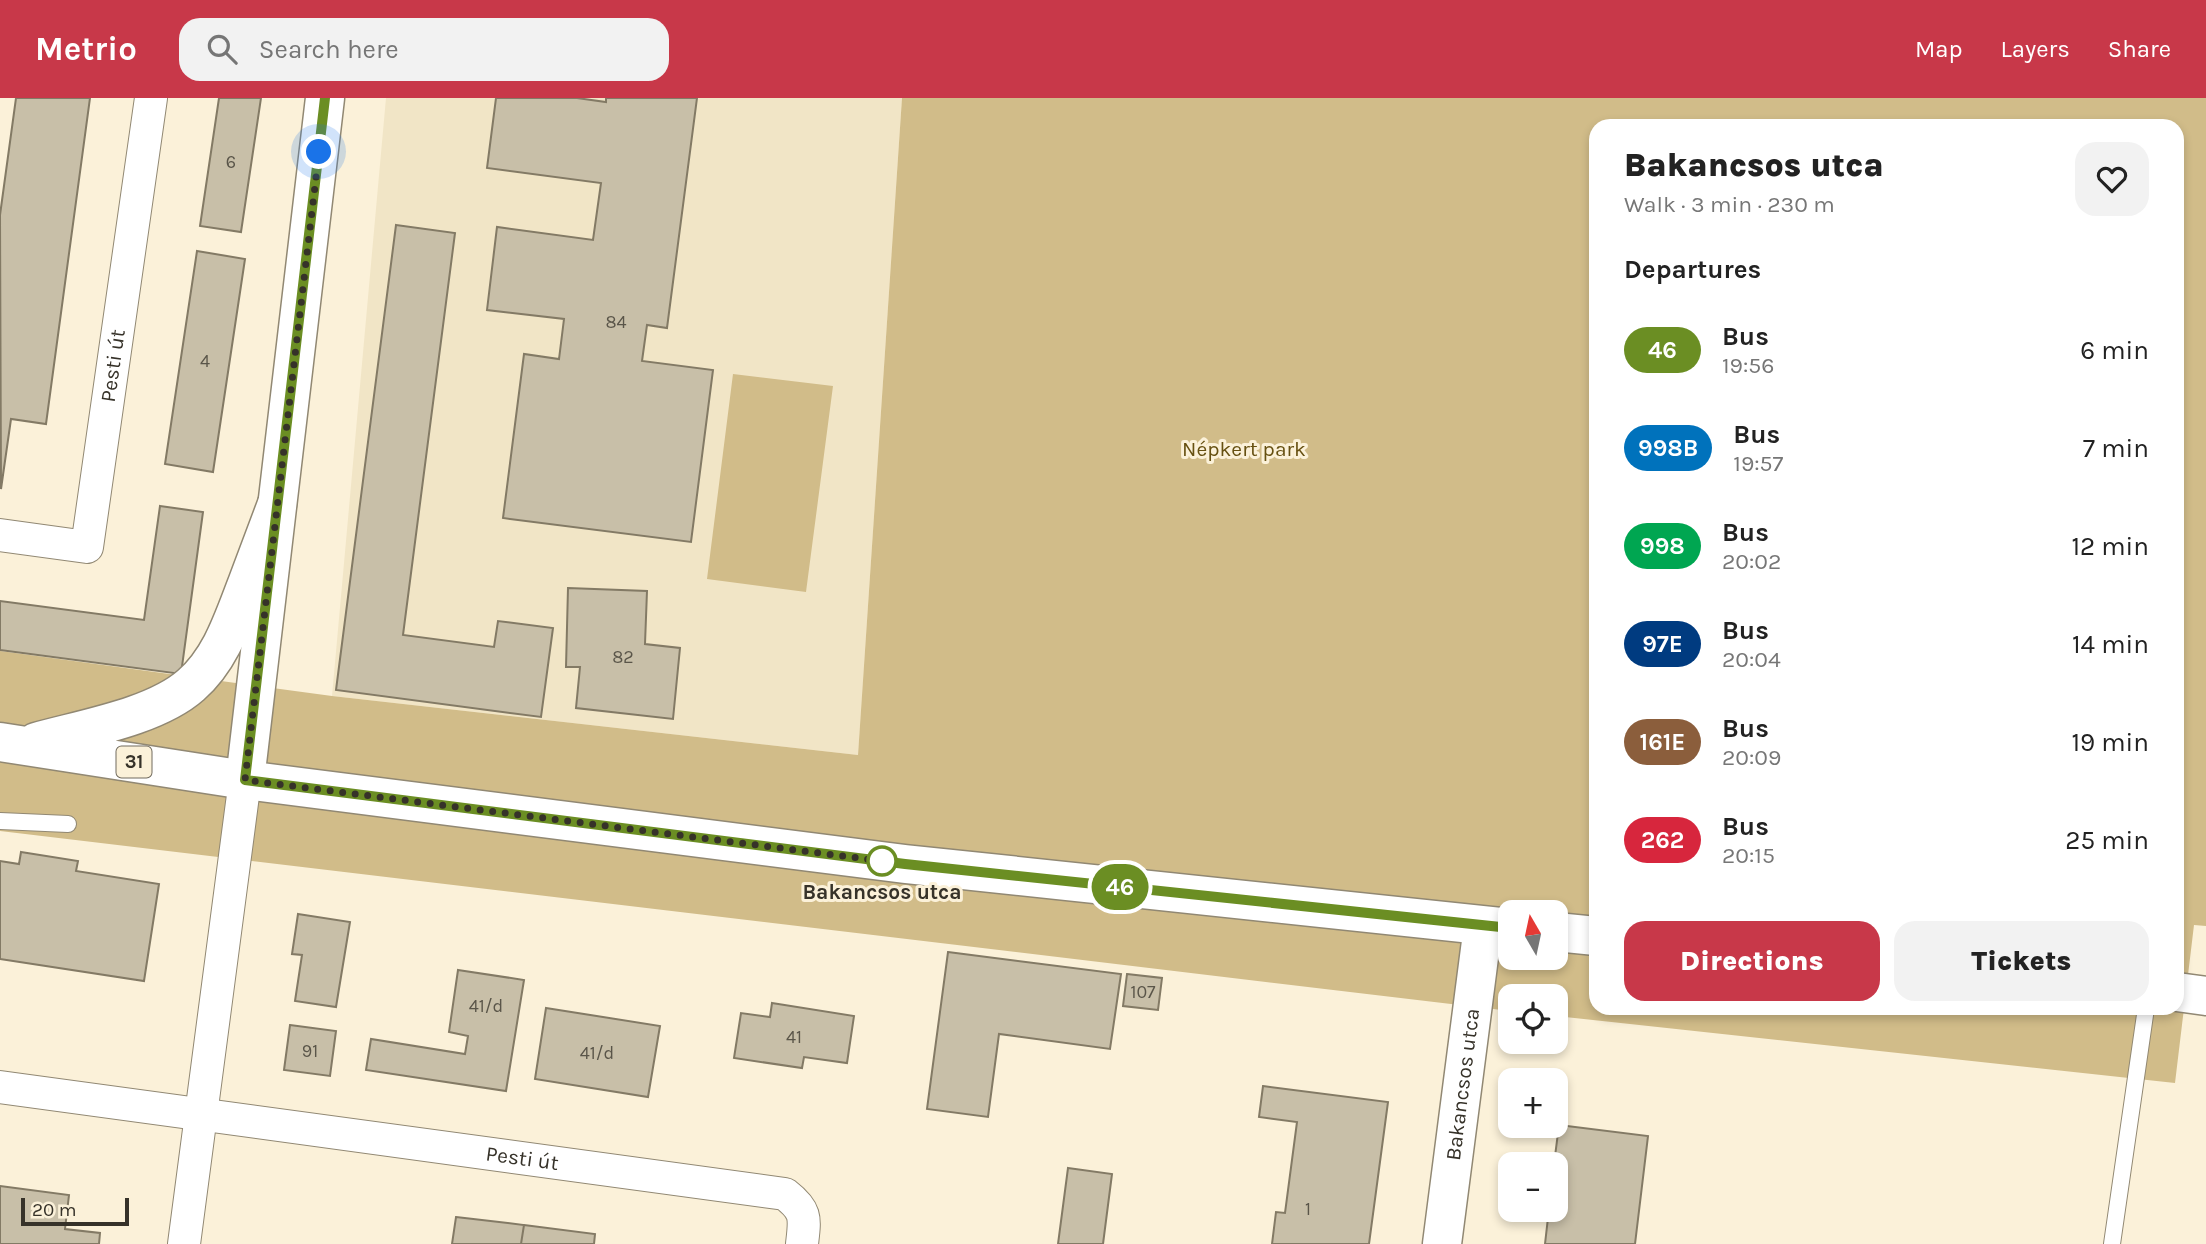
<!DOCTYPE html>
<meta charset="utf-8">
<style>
:root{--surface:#fff;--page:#f2f2f2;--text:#222;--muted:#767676;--accent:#c83849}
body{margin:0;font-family:Karla,sans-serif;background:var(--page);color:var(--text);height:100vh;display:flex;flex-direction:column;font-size:26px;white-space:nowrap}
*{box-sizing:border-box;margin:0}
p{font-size:23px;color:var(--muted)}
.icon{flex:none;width:38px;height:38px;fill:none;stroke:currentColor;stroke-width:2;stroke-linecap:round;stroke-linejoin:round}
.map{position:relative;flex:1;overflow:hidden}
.side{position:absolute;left:1589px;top:21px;width:595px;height:896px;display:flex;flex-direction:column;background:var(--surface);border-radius:21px;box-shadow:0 4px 10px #0003}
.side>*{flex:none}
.badge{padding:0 14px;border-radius:23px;font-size:24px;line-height:46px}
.needle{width:46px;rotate:351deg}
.controls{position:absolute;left:1498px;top:802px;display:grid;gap:14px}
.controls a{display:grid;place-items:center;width:70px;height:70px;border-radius:14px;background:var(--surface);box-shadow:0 4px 10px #0003;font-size:35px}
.scale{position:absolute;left:21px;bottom:18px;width:108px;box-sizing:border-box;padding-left:7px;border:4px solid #363229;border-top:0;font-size:19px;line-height:24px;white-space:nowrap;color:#363229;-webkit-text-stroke:5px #fbf1d9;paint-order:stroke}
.you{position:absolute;width:35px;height:35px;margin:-18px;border:5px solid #fff;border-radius:50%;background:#1a73e8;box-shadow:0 0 0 10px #1a73e833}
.map>.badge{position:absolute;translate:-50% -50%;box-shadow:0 0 0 4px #fff}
h2{padding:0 35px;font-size:26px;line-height:63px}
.round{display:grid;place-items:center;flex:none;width:74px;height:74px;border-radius:21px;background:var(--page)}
.summary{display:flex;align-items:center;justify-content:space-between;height:119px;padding:0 35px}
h1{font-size:33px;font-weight:800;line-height:52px}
.primary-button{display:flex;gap:14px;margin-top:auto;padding:14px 35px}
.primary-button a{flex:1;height:80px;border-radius:21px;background:var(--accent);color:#fff;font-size:28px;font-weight:800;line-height:80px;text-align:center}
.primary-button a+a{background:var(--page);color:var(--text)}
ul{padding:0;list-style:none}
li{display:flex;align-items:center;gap:21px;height:98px;padding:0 35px}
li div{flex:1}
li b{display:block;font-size:26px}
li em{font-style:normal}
li .badge{min-width:77px;font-weight:700;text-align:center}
header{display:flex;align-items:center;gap:42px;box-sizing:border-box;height:98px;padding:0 35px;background:var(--accent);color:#fff}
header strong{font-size:33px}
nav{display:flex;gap:38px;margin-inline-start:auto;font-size:24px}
.search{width:490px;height:63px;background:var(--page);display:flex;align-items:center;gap:18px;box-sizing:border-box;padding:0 24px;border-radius:21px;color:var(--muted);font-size:26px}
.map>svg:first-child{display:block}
.built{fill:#f1e5c6}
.green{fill:#d1bc89;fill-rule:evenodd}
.building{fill:#c8bfa8;stroke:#837a65;stroke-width:2}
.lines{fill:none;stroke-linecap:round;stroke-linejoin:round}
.service-casing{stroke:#918873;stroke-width:18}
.minor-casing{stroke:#918873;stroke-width:34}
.tertiary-casing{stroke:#918873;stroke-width:41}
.secondary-casing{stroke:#918873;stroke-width:41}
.primary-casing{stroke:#918873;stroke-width:41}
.service{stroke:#fff;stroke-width:16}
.minor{stroke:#fff;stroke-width:32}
.tertiary{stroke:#fff;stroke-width:38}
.secondary{stroke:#fff;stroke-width:38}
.primary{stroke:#fff;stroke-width:38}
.line-casing{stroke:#fff;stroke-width:16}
.line{stroke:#6b8e23;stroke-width:10}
.walk{stroke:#363229;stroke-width:7;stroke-dasharray:0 12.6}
.stop-dot{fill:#fff;stroke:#6b8e23;stroke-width:3.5}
.labels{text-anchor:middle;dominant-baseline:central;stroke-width:6;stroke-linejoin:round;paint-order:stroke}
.number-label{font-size:18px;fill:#5a5549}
.shield{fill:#fbf1d9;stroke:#716b5e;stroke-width:2}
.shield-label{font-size:19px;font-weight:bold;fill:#363229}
.street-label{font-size:21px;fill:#363229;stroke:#fbf1d9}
.park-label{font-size:21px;fill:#665011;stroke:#fbf1d9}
.stop-label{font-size:21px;font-weight:bold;fill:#363229;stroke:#fbf1d9}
</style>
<header>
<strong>Metrio</strong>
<div class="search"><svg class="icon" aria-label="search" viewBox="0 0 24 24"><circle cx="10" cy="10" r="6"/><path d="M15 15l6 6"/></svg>Search here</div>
<nav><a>Map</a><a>Layers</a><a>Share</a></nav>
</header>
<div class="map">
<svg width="2206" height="1146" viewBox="0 0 2206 1146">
<rect width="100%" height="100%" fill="#fbf1d9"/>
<path class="built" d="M386,0h516l-44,657 -526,-59z"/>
<path class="green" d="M902,0h1304v828l-12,-1 -19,158 -619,-67v-20h-46v15l-1510,-180v-180l332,45 526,59zM1596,28h581v882h-581zM1510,814h46v45h-46z
M733,276l100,12 -27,206 -99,-13z"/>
<path class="building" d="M16,0h74l-44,326 -35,-5 -10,70 -1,-274z
M219,0h42l-20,134 -41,-6z
M496,0h81l29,4v-4h91l-30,230 -20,-3 -5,36 71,9 -22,172 -188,-24 21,-164 35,5 5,-40 -77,-9 10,-83 96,13 8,-57 -114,-15z
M396,127l59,8 -52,402 91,12 4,-26 55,7 -12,89 -205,-27z
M197,153l48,8 -32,213 -48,-8z
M160,408l43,6 -22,162 -181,-24v-49l144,19z
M568,490l79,3 -2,53 35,4 -7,71 -97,-11 4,-41h-14z
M21,754l57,9 -2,10 83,13 -15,97 -144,-22v-98l19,3z
M298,816l52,8 -14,85 -41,-6 7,-46 -10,-1z
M948,854l173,22 -11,75 -111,-15 -11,83 -61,-8z
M458,872l66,10 -18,111 -140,-21 5,-31 94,15 3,-18 -19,-4z
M1127,876l35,4 -4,32 -35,-4z
M772,905l82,13 -7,47 -43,-6 -2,11 -68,-10 7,-45 29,4z
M546,910l114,18 -12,71 -113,-18z
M290,927l46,6 -6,45 -46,-6z
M1263,988l125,16 -19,142h-97l4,-32 9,1 12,-91 -38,-5z
M1559,1027l89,11 -13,108h-90l4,-35h7l-2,-45z
M1068,1070l44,6 -9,70h-45z
M0,1088l69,9 -4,34 35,4 -1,11h-99z
M456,1119l68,8 -3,19h-69z
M524,1127l71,9 -1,10h-73z"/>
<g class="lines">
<g class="service-casing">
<path id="service" d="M0,723l68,3
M2112,1146l34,-236"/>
</g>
<g class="minor-casing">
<g id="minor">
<path id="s1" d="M0,437l87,12 64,-449"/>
<path id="s2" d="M0,989l785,107c22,17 20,24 17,50"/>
<path d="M184,1146l61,-464"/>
</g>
</g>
<g class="tertiary-casing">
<g id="tertiary">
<path id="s3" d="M1442,1146l41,-318"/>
</g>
</g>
<g class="secondary-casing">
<path id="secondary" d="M245,682l80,-682"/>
</g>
<g class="primary-casing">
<path id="primary" d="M0,644l245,38 660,84 605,64
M36,644c46,-13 119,-25 155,-57 30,-26 42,-65 56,-101 10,-27 20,-54 30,-80
M1556,834l40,4
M2177,894l29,4"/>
</g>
<use href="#service" class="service"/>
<use href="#minor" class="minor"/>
<use href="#tertiary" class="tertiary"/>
<use href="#secondary" class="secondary"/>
<use href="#primary" class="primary"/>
</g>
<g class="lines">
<g class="line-casing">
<path id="line" d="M325,0l-80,682 660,84 605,64"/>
</g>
<use href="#line" class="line"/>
<path class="walk" d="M319,54l-74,628 637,81"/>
</g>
<circle class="stop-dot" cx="882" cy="763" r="14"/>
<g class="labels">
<g class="number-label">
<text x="231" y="64">6</text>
<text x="616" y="224">84</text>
<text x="205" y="263">4</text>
<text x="623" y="559">82</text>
<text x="1143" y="894">107</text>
<text x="486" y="908">41/d</text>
<text x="794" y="939">41</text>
<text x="310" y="953">91</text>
<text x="597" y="955">41/d</text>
<text x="1308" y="1111">1</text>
</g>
<rect class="shield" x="116.5" y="648.5" width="35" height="31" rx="5"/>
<g class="shield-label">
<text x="134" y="664">31</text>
</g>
<g class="street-label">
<text stroke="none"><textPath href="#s1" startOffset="271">Pesti út</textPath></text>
<text stroke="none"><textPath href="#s3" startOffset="161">Bakancsos utca</textPath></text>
<text stroke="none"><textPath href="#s2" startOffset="527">Pesti út</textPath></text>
</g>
<g class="park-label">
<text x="1244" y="351">Népkert park</text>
</g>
<g class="stop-label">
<text x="882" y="794">Bakancsos utca</text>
</g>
</g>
</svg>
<div class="controls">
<a><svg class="needle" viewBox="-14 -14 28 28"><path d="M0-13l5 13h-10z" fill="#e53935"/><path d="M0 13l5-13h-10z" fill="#767676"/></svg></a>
<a><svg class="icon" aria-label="locate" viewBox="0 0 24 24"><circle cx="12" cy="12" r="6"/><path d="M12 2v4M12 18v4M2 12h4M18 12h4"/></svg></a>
<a>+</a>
<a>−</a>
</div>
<div class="scale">20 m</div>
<div class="you" style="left:319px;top:54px"></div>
<b class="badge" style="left:1120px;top:789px;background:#6b8e23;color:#fff">46</b>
<section class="side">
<div class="summary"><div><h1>Bakancsos utca</h1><p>Walk · 3 min · 230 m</p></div><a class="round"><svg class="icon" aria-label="heart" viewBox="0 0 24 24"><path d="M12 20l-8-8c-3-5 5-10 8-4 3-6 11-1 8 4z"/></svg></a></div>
<h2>Departures</h2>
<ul>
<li><span class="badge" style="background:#6b8e23;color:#fff">46</span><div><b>Bus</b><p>19:56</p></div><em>6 min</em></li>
<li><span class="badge" style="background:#0072bc;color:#fff">998B</span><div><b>Bus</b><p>19:57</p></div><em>7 min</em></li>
<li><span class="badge" style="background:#00a651;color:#fff">998</span><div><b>Bus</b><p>20:02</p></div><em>12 min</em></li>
<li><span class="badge" style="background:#003b80;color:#fff">97E</span><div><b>Bus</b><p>20:04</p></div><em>14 min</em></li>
<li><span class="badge" style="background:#8b5e3c;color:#fff">161E</span><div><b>Bus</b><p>20:09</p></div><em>19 min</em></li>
<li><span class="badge" style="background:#d7263d;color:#fff">262</span><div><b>Bus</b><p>20:15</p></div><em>25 min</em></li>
</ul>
<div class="primary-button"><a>Directions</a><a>Tickets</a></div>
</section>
</div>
